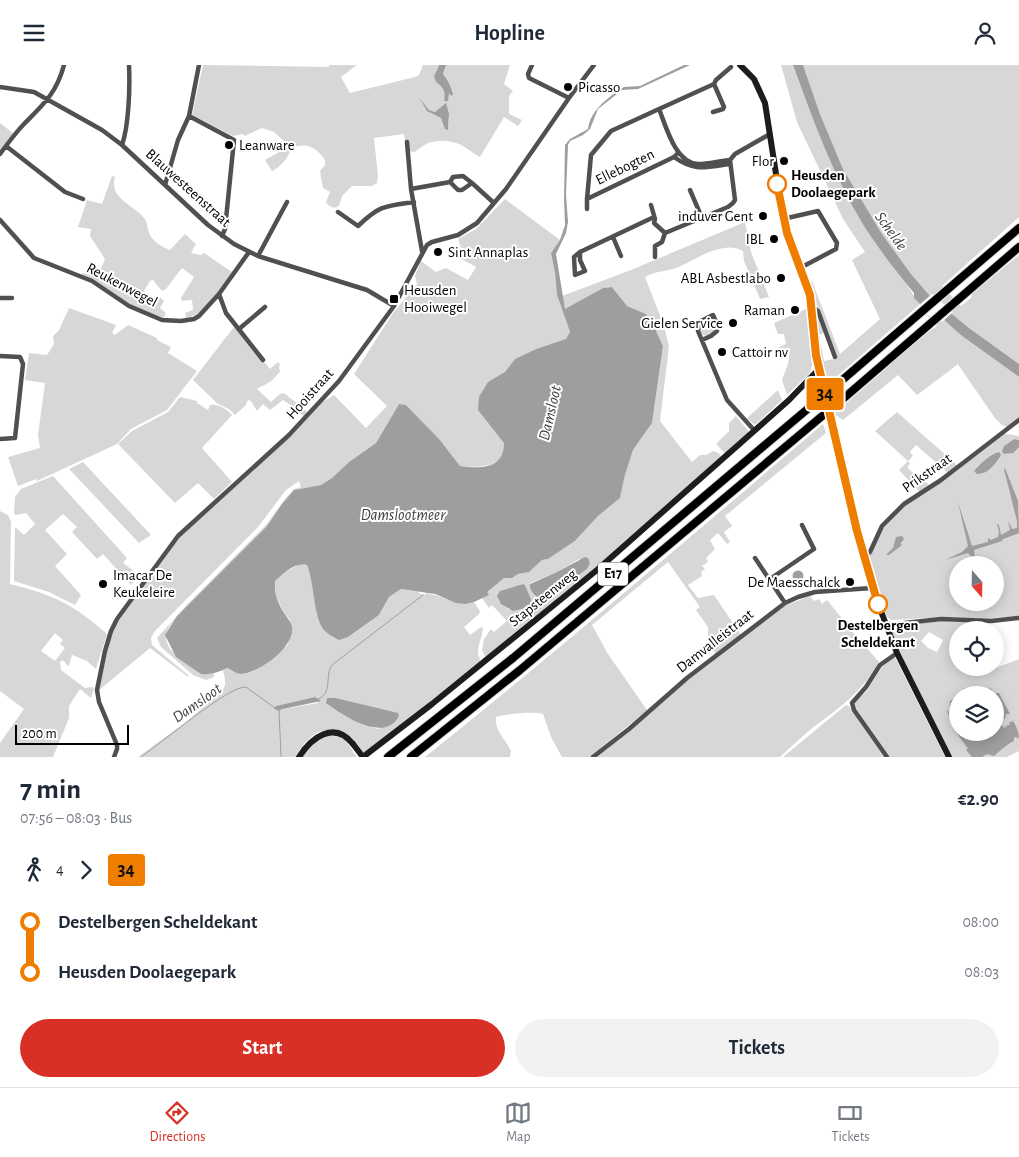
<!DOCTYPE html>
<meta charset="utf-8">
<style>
:root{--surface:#fff;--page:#f2f2f3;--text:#1f2937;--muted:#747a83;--line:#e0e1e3;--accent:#d93025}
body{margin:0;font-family:"Alegreya Sans",sans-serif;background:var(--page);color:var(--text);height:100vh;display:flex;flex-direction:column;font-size:19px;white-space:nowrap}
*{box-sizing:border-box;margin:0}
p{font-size:16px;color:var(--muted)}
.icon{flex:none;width:28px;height:28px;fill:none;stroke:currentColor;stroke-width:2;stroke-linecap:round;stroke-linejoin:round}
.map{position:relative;height:692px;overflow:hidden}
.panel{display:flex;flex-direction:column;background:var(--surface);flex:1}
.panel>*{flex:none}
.badge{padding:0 10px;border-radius:4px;font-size:18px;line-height:32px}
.needle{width:32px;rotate:160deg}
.tools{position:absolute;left:949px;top:491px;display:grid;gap:10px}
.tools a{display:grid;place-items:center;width:55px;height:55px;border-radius:50%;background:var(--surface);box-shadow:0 2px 12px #0003;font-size:25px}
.scale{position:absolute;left:15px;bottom:12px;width:114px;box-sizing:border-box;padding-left:5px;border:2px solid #000;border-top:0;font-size:14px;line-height:18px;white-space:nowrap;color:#000;-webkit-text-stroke:4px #fff;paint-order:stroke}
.map>.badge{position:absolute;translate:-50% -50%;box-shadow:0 0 0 2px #fff}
.legs{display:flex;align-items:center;gap:8px;height:55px;padding:0 20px;font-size:16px}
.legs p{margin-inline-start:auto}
.headline{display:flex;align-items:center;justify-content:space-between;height:85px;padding:0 20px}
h1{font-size:28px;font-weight:700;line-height:38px}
.cta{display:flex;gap:10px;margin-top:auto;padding:10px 20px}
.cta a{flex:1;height:58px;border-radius:30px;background:var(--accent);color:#fff;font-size:20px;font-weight:700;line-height:58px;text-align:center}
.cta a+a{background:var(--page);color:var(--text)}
ul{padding:0 20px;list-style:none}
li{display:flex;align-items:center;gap:18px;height:50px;font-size:19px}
li i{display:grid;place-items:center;width:8px;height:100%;margin:0 6px;background:currentColor}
li i::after{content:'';width:12px;height:12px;margin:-6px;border:4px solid;border-radius:50%;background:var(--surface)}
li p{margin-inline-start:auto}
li:first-child i{background:linear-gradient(#0000 50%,currentColor 0)}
li:last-child i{background:linear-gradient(currentColor 50%,#0000 0)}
header{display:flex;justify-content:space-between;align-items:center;height:65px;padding:0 20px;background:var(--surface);font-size:22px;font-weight:700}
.tabs{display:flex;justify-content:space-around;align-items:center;height:70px;border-top:1px solid var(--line);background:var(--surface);font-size:14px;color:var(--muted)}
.tabs a{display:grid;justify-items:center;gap:2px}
.tabs .active{color:var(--accent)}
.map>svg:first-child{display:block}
.green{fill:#d7d7d7;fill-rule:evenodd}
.water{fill:#9e9e9e}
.pier{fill:#fff}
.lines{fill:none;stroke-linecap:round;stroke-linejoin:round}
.stream{stroke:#9e9e9e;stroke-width:1}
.highway-casing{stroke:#dbdbdb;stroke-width:10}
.street{stroke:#505050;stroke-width:4.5}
.secondary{stroke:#1d1d1d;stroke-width:6}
.highway{stroke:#000;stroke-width:8}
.highway-bridge-casing{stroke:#dbdbdb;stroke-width:10;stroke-linecap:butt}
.secondary-bridge{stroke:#1d1d1d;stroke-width:6}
.highway-bridge{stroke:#000;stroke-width:8}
.line-1-casing{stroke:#fff;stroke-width:11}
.line-1{stroke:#ef7d00;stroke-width:8}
.poi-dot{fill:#000;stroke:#fff;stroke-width:2}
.stop-1-dot{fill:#fff;stroke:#ef7d00;stroke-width:2.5}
.labels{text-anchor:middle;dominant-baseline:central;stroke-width:4;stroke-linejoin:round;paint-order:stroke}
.shield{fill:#fff;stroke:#4c4c4c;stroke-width:1}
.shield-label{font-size:14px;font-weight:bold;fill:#000}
.poi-label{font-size:15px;fill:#000;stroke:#fff;text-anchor:end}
.street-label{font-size:15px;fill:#000;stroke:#fff}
.stop-label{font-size:15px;font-weight:bold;fill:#000;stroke:#fff;text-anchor:start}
.water-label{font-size:16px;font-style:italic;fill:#3f3f3f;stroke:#fff}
</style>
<header><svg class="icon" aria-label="menu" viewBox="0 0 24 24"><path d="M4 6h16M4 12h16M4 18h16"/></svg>Hopline<svg class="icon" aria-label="person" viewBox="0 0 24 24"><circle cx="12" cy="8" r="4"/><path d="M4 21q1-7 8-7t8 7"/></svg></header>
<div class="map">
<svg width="1019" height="692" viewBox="0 0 1019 692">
<rect width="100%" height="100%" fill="#fff"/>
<path class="green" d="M203,0l126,2v-2h28l-16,12 9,16 65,-16 4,-2 4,-10h16l-4,8 13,28 -1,-6 5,-4 -9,-17 3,-9h64l-6,19 9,7 -4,5v18l13,6 -4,6 -14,-9 -24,40c-8,-4 -16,-12 -24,-14 -16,-5 -30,-2 -41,9l-9,-1 -2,-17 -30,4 4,38 -1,7 -5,3h-20l-10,10 -3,10 -5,2 -6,-3 -2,-3 4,-10 -7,-4 -3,-17 5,-6v-5c-9,-13 -18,-18 -34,-12 -2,9 -10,19 -19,23l-7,-11 21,-12 -1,-6 -11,-10 -12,-4 -17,8 -2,-2 -10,2 -41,-21zM420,32l9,13 6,2 8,-6c8,7 6,14 5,23l-3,-1 -4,-10 -14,-8z
M781,0h12c29,81 57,148 110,215 8,10 14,22 23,31 6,5 14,6 20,11 24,19 48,37 73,55v41l-12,9 -5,-2 -7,-7 -38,-55v2l-40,30 -19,-20 -55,45 -9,-6 89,-78 14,-10 -19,-20 -91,79 -10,-48 -1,-24 8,20 -5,2 5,26 9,-2 2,1 2,-3 -18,-49 -5,-6 -5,-19 3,-2 28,73 40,-35 -28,-59 13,-8 -22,-33 -8,-17 -38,-80z
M803,0h216v152l-77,69 19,20 10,-8 1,-4 47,-39v109l-50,-36 -39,-32 -19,-22 -29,-40 -39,-65 -23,-55z
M0,58l13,10 -13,17z
M112,111l3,1c-7,21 19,28 29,41 4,5 3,10 5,15 3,8 13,14 21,17l15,-16 11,10 -5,9 10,2 3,-2 28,19c-12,16 -24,43 -46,46l-1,-5 8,-3 -1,-10 -10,1 -1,-3 13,-21 -12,-9 -16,21 -4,2 -9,-11 -3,1 -9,15 13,8 6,-7 4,4 -4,7 6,5 -2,5 -33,-12 -34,-24 -16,-8 3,-1 13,5 8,-19 -15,-23 1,-7 -13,-2 9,-27 15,4z
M505,134l55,41 -9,13 4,20 2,22 13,37 -3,7 -31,10 -21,10 -10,14 -17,9c3,15 4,36 10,51 1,3 5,6 6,10 8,25 -29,25 -44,23l-20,-26 -34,-35 -7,-1 -23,39 -27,19 -17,16 -11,7 -27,5 -12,14 -15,22 -90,90c-3,4 -7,9 -9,13 -10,22 24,37 38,45l8,-1v4l-8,3 -13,-5 -32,-28 -4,-9 27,-30 82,-83 18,-25 10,-11 7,-2 -2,-6 -13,9 -28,37 -103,104 -4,7 1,7 37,31 -1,1 -38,-29 -52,43 13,-56 6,-12 62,-86 113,-102 29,-32 13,-8 32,33 21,-22 -33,-32 39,-61 24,-29 -2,-8 6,-15 15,11 10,-4 22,12 8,-13 -22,-12 7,-7 -3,-9 18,-10z
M745,157l6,30 18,45 -9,2 -16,-38 -1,-10c-20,-12 -49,10 -67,17 -11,4 -21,3 -31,9l18,46 6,23 -9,75 32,41 8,-7h6l7,-4 6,2 2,4 -127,113 -108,88 -4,-8 2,-11 7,-10 3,3 13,-11 -15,-16 -3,3 -7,-10 6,-3 -2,-3 18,-14h8l6,-4 11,-2 13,-12 6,-1 27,-18 23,-25 22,-18 5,-23 8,-25 19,-27 11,-77 -11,-24 -6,-8 -19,-8 -15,-19 -9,1 -38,22 -3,-14 69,-26zM579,494l8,10c-8,6 -37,30 -44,30 -4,0 -8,-3 -11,-6l-2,-10 27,-11zM523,519l2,1 6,14 -22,11 -10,-9 1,-10z
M69,243l47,17 -4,8 3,2 13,-10 29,13v2l14,7 -3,6 29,18 -30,39 -36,19 -14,15 -80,37 -1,-2 -18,7 -10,-29 32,-9 -2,-13 7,-52 -20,-3 4,-27 18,2 7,-11 -1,-8 6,-6z
M806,244l6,56 -2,8 -23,22 -5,-15 6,-16 2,-15 -14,4v-4l10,-5 -2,-10h-6l-4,-11z
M700 264a7 7 0 1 1 14 0a7 7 0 1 1-14 0Z
M234,262l36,42 8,-7 2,2 -1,3 1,5c-4,3 -7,9 -12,11 -4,3 -8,3 -11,6l14,13 9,-8 4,-1c7,6 18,13 23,19l-3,4 -5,-3 -5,-6 -11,-7 -13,10 -7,-6 -6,7 -6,-10 -3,-1 -3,6 -10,9 -6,-6 -11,-5 -25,-24z
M778,325l4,10 -27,25 -8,-7z
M180,332l17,4v2l11,7 2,-5c9,-1 16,4 22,10l-30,33 30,34 -18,17 -16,-16 -23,20 -57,-59 14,-13 36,-19z
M897,347l60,53 43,-32 19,3v4l-5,-1 -10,7v8l6,-1 9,-6v169l-35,3 -39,-2 -53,3 -5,-3 -19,-54c5,-40 51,-67 80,-90l-32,-28 -6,7 3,4 -5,5 2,3 -3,3 13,13 3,-1 6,6 -1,1 -8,6 -21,-22 9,-9 -33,-30zM992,391l4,7 -7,7 -15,1 4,-6zM958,500h37v38h-37z
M736,351l13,16 -24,21 -9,-9 13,-13v-8z
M823,359l3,9 -101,83 7,10 -8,6 6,10 -3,2 -9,-11 -8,7 5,9 -9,9 2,4 -6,4 3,3 -4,3 1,4 -14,9 10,13 16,-3 27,40 -25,19 -8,-12v-15l-12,-17 4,-3 -32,-45 -76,63 16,29 39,56 -57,47h-28l-11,-20 -8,-23c-8,-3 -40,0 -47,3 -2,13 10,23 15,34l-1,6h-85c135,-108 266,-221 398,-333z
M83,397l68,73 -12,8 -70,-74z
M53,411l74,82 -4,5 16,12 -8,10 -28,-31 -6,5 -25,-27 5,-5 -14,-13 -18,16 22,24 -12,12 26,29 -6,10 -26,-13 -35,-11 1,-54 9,8 11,-11 -9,-11 -10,2 -2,-1 1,-17 6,-8z
M0,446l8,4 3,6 -1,63c44,11 63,20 97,50l-11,35 -9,-8 -15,-6 -3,11 -2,-1 -4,-5 -3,2 1,8 24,18 7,-1 2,2 -3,9 -11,-9 -11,17v12l-16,39h-53v-14l24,-34 -24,-18zM55,568l8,7 -3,4 5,4 -10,13 -14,-10z
M300,499l7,1 5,13 5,37 31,22 31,-22 10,-18 12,-8 18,3v1l6,2 1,-2c17,3 31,13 48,9l6,9 -1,3 -15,13 6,8 11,-8 2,1c-1,14 -9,20 -2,34l-117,91c-5,-6 -10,-14 -16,-18 -4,-3 -8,-3 -12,-4 -21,-4 -30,10 -41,26h-157l48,-35 22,-19 1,-10c18,-2 18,-6 14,-23l4,-2c3,1 5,3 7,4 19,8 42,-16 54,-28l2,-24c-9,-11 -16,-24 -15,-39l12,-10zM315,632l3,6 -40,7 -2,-4zM336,633l61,15 2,3 -21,13c-19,-5 -37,-15 -52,-27z
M810,531l4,5 5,-2 3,5 5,-4 25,31 27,31c-17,31 -42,47 -69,68 -11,9 -20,18 -30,27h-185l90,-75 99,-76z
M945,556l36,1 2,8h-25v37l35,2 26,-10v92l-12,6h-55l-44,-86 -18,-44 1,-2zM929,567l14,8 -6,12 -9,-4 -7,-7zM958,630h37v38h-37z
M895,592l50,100h-56l-32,-47 -3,-6 2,-4 10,-8 16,-25 5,-6z
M846,640l3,1 35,51h-101z
M327,671c21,-1 20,8 30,21h-55l9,-12z"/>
<path class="water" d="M439,0h7l-3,9c5,6 8,13 10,20l-2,2 -2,-3 -1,8h-4c2,-9 -1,-14 -8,-19l-2,-6z
M684,0h6l-52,24 -16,1 -24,19 -8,20 -7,6 -13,6 -2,4 -2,49 2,28 -2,11 -10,21 9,55 38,-21 9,-1 15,19 19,8 6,8 11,24 -11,77 -19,27 -8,25 -5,23 -22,18 -23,25 -27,18 -6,1 -13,12 -11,2 -6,4h-8l-17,14 2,3 -15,7 -9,2 -9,-1 -21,-9 -34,-5 -12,8 -10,18 -31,22 -9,3c-5,-3 -10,-5 -14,-9 -12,-12 -10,-47 -18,-66 -12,-3 -23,8 -32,16 -1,12 3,23 10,33 3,5 6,8 7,13 3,20 -33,46 -51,47 -5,0 -9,-4 -14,-6 -8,4 -17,7 -26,6l-25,-17 -11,-22 12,-19 90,-90 15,-22 12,-14 27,-5 11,-7 17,-16 27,-19 23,-39 7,1 34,35 20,26c21,3 44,3 44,-23l-26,-33 1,-13 9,-15 17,-10 10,-13 21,-10 30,-10 4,-7 -13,-37 -2,-22 -4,-20 9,-13 5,-15 -1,-26 1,-54 5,-6 18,-10c2,-18 19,-30 32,-40l4,-2 16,-1z
M793,0h10l17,49 23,55 39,65 29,40 19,22 39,32 50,36v13l-58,-42 -17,-15 -16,-8 -14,-14v-5c-18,-21 -35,-44 -50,-67 -31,-51 -51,-106 -71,-161z
M419,32l10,13 6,2 11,-9 3,11 -1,16 -3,-1 -4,-11 -14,-7z
M1014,374l5,1v7l-6,6 -9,1 -2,-3 2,-5z
M999,387l2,3c-6,10 -13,19 -24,19l-3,-3c5,-7 17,-17 25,-19z
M1005,403l13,33 1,32 -16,6 -1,2 -28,9 2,15h-3l-2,-9 -3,-3 -23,7 17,-8 6,-6 -10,-44 14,44 16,-4v-4l3,2 7,-3 1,-5 -2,-8 2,1 2,10 9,-5 -2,-9 4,8 5,-1v-7l-11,-44 -2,-7z
M902,471l2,3 -4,5 2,1 -13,10h-3l7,-7 3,-11z
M585,492l3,1 2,5 -3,6 -39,29c-9,3 -19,-5 -18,-14l27,-12z
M792.5 511a5.5 5.5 0 1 1 11 0a5.5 5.5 0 1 1-11 0Z
M523,519l2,1 6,14v5l-6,4 -12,3 -12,-7 -4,-8 3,-5z
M975,621l6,3 4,6h-27v-2h4l2,-5h9z
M990,623l5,5h4l11,21h-4l-1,5h-4l1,7 3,2 1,-2 1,1v-2h3l-1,-3h3v-2c4,4 7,13 7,18l-5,-1v4c-7,3 -13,9 -20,15l-7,-2 -5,3h-10l-6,-7 2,-2 -2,-2 -13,-18 1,-2 -2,-1v-4l-6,-11 3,2 1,-11 7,-4 1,36h37v-38h-4l-3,-3z
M315,632l6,4 -43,9 -4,-1 2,-3z
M327,633h9l58,14 4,1 1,3c-15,28 -56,-1 -73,-13z"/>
<path class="pier" d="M932,229l21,18 -11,10 -16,-8 -8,-8z"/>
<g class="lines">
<path class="stream" d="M316,635c18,-6 8,-23 16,-35l91,-70
M279,646l2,44 1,2
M141,692c19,-13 89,-72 105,-70l33,24 2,-2"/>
<g class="highway-casing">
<path id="highway" d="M833,323l186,-160
M837,339l182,-157
M388,692l125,-99 304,-257
M411,692l109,-87 301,-253"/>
</g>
<path class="street" d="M532,0l-4,9 1,4 40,20
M714,19l2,-4 15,-13
M0,22l34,5 68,38 20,15 86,80 26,19 24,12 109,34 27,16
M659,44l55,-25 10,23 -1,2 -10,3
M189,51l45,24 -9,89 -3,7
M407,77l4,47 11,62
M122,80c7,-20 8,-59 7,-80
M6,81l59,46 18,7
M678,88l-4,4 -87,42 4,-44 20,-24 48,-22c7,17 16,54 39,55 10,0 21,-3 32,-4
M0,89c8,-11 16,-22 25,-31 19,-19 32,-31 39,-58
M674,92c21,15 32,10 56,7
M450,117l3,-5 10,-1 9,7
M165,120l13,-45 11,-24 10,-51
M411,124l39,-7 8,8h4l10,-7 22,20
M690,125l12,28
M587,134v10
M651,140l4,14 -1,4 11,10 63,-26 5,-4 2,-3 -5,-40 5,-6 35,-20
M338,147l20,14c22,-21 27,-20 56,-24
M783,154l35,-8 19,32 -1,6 -36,19
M0,155l34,38 58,23 37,25 33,14 19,1 13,-2 5,-3 20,-22 30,-42
M613,172l8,19
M580,187l-6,5 1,18 10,-4 -5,-11v-8l74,-35
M258,191l29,-54
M655,192v-11l7,-4 3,-9
M219,229l7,19 37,47
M0,233h12
M812,241l6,5 17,46
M239,264l26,-22
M702,275l9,-4 6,-5v-7l-4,-9 -14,7 -1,9 29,69 27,30
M0,291l20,1 3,7 -8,74 -15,1
M755,493l30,45
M864,493l6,-6 12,-26 22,-22 37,-24 78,-60
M770,514l44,-30 -12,-24
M886,560l55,-6 50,2 28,-3
M114,692l3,-8v-4l-18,-43 -2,-12 8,-39 6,-20 6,-12 61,-83 111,-101 50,-54 55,-75 33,-61 5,-3 26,-7 19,-12 29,-34 63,-91 25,-33
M593,692l36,-28 58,-51 98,-75 13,-6 17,-5 57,-4
M887,692l-33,-47 -2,-7 14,-16 14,-22 17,-12"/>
<path class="secondary" d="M740,0l14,14 11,24 18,116 7,24 20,52 6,60 37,162 19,71 25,65 52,104
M299,692c12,-19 35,-37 54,-13
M363,692l69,-53 165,-134 192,-170 28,-29 3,-1"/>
<use href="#highway" class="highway"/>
<g class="highway-bridge-casing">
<path id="highway-bridge" d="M817,336l16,-13
M821,352l16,-13"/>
</g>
<path class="secondary-bridge" d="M353,679l10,13"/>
<use href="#highway-bridge" class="highway-bridge"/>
</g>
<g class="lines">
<g class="line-1-casing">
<path id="line-1" d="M777,119l10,49 23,62 6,60 41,176 21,73"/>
</g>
<use href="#line-1" class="line-1"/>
</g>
<g class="poi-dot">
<circle cx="568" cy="22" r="5"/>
<circle cx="229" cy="80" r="5"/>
<circle cx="784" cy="96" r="5"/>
<circle cx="763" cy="151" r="5"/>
<circle cx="774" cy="174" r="5"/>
<circle cx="438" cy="187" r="5"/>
<circle cx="781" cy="213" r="5"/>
<rect x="389" y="229" width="10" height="10" rx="2.5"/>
<circle cx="795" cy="245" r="5"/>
<circle cx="733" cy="258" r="5"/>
<circle cx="722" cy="287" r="5"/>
<circle cx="850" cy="517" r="5"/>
<circle cx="103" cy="519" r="5"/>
</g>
<g class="stop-1-dot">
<circle cx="777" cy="119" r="9"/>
<circle cx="878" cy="539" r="9"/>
</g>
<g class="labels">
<rect class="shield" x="598" y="497.5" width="30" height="23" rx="4"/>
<g class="shield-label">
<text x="613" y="509">E17</text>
</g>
<g class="poi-label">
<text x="578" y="22" text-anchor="start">Picasso</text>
<text x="239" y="80" text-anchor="start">Leanware</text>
<text x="774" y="96">Flor</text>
<text x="753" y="151">induver Gent</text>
<text x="764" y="174">IBL</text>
<text x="448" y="187" text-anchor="start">Sint Annaplas</text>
<text x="771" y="213">ABL Asbestlabo</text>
<text x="404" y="225" text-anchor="start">Heusden<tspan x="404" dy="17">Hooiwegel</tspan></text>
<text x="785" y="245">Raman</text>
<text x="723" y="258">Gielen Service</text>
<text x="732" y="287" text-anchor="start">Cattoir nv</text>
<text x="113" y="510" text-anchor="start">Imacar De<tspan x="113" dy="17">Keukeleire</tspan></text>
<text x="840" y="517">De Maesschalck</text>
</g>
<g class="street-label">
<text transform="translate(625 102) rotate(-26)">Ellebogten</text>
<text transform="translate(188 123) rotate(42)">Blauwesteenstraat</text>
<text transform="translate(122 220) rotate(28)">Reukenwegel</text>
<text transform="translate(310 329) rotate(-48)">Hooistraat</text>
<text transform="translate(927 408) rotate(-35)">Prikstraat</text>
<text transform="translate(543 533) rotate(-39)">Stapsteenweg</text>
<text transform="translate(715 576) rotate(-38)">Damvalleistraat</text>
</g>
<g class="stop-label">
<text x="791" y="110">Heusden<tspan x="791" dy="17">Doolaegepark</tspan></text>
<text x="878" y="560" text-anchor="middle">Destelbergen<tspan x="878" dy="17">Scheldekant</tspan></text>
</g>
<g class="water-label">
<text transform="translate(891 166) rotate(54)">Schelde</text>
<text transform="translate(550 348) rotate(-77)">Damsloot</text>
<text x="403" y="450">Damslootmeer</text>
<text transform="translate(197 638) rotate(-35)">Damsloot</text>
</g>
</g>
</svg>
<div class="tools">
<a><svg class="needle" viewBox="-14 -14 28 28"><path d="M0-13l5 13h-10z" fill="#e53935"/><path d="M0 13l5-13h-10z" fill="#747a83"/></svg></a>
<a><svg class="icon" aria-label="locate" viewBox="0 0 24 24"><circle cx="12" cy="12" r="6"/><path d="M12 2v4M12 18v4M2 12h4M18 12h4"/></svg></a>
<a><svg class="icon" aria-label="layers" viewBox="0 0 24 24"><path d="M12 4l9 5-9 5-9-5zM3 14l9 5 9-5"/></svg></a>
</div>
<div class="scale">200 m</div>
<b class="badge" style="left:825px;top:329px;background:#ef7d00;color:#111">34</b>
</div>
<section class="panel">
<div class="headline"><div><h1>7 min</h1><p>07:56 – 08:03 · Bus</p></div><b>€2.90</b></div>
<div class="legs"><svg class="icon" aria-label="walk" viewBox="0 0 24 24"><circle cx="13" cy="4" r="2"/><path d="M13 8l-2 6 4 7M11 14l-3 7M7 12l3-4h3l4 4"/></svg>4<svg class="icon" aria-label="forward" viewBox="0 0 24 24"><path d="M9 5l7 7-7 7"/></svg><b class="badge" style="background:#ef7d00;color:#111">34</b></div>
<ul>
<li><i style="color:#ef7d00"></i><b>Destelbergen Scheldekant</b><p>08:00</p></li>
<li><i style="color:#ef7d00"></i><b>Heusden Doolaegepark</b><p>08:03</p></li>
</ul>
<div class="cta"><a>Start</a><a>Tickets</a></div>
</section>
<nav class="tabs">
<a class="active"><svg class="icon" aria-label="directions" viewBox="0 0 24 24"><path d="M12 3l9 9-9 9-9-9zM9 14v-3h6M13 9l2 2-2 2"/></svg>Directions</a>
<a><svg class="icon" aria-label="map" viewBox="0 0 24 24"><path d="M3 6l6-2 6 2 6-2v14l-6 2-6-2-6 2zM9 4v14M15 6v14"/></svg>Map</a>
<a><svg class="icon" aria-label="tickets" viewBox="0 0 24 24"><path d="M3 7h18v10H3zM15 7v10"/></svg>Tickets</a>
</nav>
